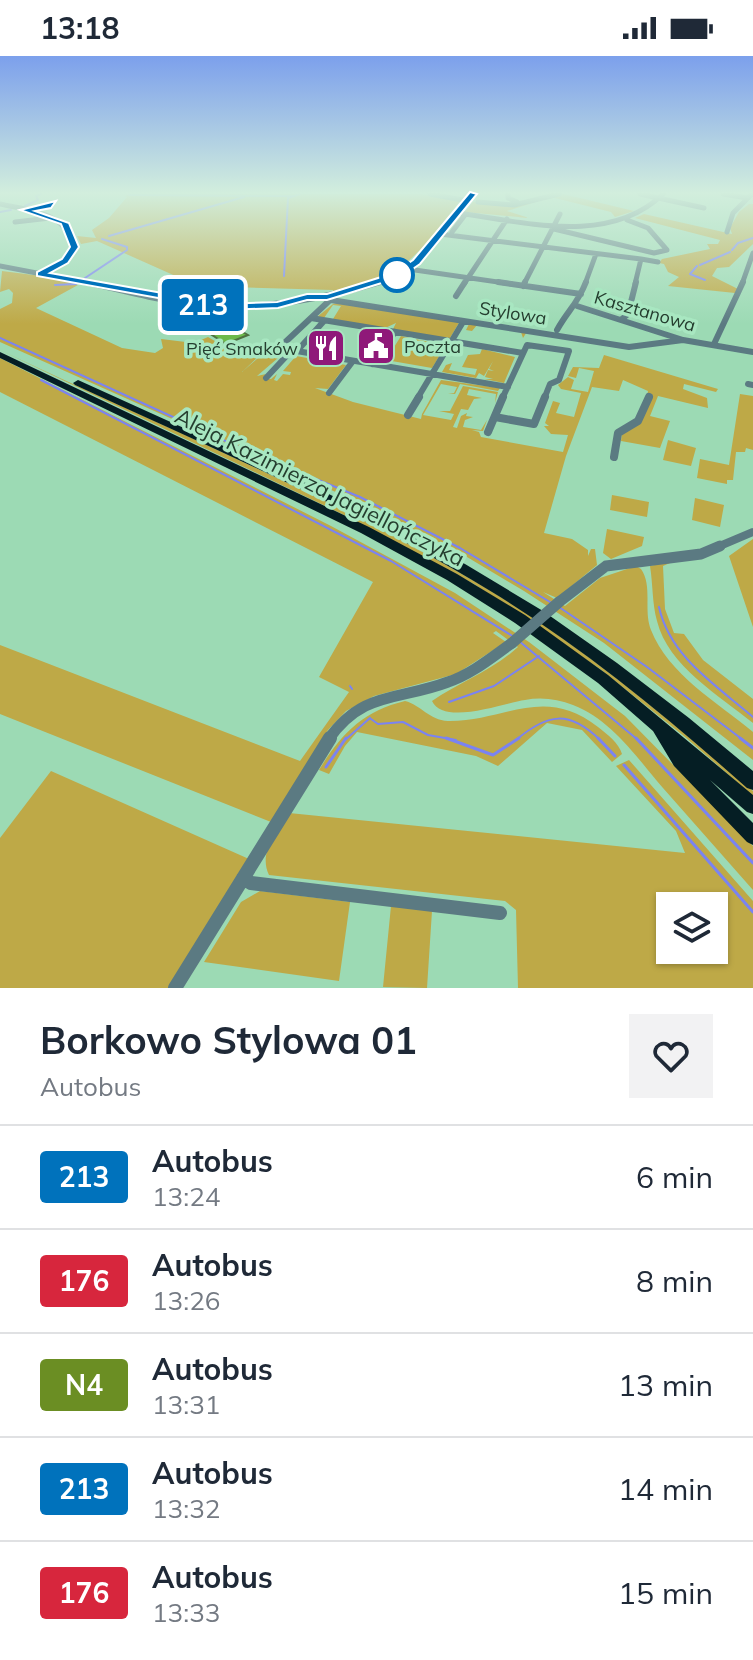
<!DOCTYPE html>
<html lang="pl">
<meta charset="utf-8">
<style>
:root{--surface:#fff;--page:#f2f2f3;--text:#1f2937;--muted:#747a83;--line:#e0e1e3}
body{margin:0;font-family:Mulish,sans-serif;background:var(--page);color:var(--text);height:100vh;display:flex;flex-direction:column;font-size:30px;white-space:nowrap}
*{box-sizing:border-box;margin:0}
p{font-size:26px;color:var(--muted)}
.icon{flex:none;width:44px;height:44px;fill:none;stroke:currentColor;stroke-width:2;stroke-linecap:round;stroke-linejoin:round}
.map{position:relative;height:932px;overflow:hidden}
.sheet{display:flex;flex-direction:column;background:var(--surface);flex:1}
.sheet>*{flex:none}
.badge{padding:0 16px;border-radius:6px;font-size:28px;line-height:52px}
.tools{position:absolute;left:656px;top:836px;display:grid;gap:16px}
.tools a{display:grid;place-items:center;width:72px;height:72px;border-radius:0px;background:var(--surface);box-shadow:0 2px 6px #0004;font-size:40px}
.map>.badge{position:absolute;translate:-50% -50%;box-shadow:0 0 0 4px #fff}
.round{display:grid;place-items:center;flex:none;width:84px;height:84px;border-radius:0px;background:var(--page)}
.summary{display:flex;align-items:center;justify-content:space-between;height:136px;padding:0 40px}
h1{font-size:38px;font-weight:700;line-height:60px}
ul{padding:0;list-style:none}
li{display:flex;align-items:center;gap:24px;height:104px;padding:0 40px;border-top:2px solid var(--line)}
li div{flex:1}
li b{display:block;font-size:30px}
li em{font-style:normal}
li .badge{min-width:88px;font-weight:700;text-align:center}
.status{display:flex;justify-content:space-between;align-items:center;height:56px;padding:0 40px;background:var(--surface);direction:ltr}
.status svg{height:22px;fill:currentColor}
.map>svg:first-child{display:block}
.green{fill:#bea947;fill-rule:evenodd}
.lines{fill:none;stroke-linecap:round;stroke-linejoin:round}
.stream-far1{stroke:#7a83f2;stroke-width:2}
.stream{stroke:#7a83f2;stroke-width:3}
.building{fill:#6cb94b;stroke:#4e7140;stroke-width:2}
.minor-far4{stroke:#5b7a82;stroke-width:5}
.minor-far3{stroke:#5b7a82;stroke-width:6}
.minor-far2{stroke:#5b7a82;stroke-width:8}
.minor-far1{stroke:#5b7a82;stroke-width:11}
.minor{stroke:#5b7a82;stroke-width:14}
.highway{fill:#051e24;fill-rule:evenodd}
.minor-bridge{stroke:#5b7a82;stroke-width:11}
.line{fill:#0072bc;stroke:#fff;stroke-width:2}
.stop-dot{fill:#fff;stroke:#0072bc;stroke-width:4}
.labels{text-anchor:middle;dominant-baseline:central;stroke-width:7;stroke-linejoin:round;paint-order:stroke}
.far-street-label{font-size:18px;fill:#253e2f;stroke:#a8e7c1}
.far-poi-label{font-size:18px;fill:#253e2f;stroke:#a8e7c1;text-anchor:start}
.street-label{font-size:22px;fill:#253e2f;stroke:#a8e7c1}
</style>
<div class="status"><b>13:18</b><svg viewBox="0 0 49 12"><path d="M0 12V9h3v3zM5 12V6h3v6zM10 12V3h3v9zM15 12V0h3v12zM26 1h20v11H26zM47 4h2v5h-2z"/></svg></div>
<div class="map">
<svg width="753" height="932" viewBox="0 0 753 932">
<rect width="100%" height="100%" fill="#9cdab4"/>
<path class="green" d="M130,138h291l40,6c-24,29 -46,64 -80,78 -15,7 -34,6 -48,15v-3l-135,-4 -101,-45 -16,3 -4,-8 19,2 -4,-8 17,-12 18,-21 -2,-1z
M563,138l71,17 -19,6 -4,-5 -60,-15 -44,14 22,7 -64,-6 8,-10 43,4z
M749,148h4v40l-24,23 -12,1 -5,8 26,13 -3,4 -67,-7 11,-9 -11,-5 -4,-8 -5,-1 3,-4 48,-10 -3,-5h11l2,-4 -85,-22 9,-4 88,20 -2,-6 9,-16z
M2,215l47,6 29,8 -42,23 86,40 33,5 8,-5 -2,-9 33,4 14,-6 29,17 22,2 -17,16 33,-29 4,1 -4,4 10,4 -28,24 9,-2 -3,4 8,1 6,-5 -3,6 3,1 6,-7 7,1 1,-3 -8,-1 13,-15 50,9 -18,24 -13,-1 38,14 68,17 1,-5 19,-34 59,8 -2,3 -38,-7 -5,10 -7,-1h6l3,-6 -16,-3 -18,31 28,5 3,-6 -15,-3h11l13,-25 35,6 -3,11 1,-9 -27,-5 -2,6 15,3 -8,1 -6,11 -7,-1 -8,18 4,1 4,-12 6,-3 -1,3 7,1 -8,3 -2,7 18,3 6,-10 -4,11 -11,-1 7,2 2,5 82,15 5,-17 -17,-1 -7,-8h5l-4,-3 8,-22 7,2 -4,10 18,4 7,-24 -20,-4 -3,-4 10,-8 6,3 -3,9 17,3 6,-21 -15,-3 -3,10 -8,-2 5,-9 26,1 5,-13 114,34 -2,3 -32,-8 -1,5 24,9 1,10 -50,-12 -8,20 20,5 -10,27 -39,-7 1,-9 19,-9 7,-32 -25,-11 -4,11 -27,-4 -26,69 -22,77 28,6 16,11v6l3,-7h4l2,16 -40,33 -14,-6 22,14 35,-28 36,-12 5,3c12,17 2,41 10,61 17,44 67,73 102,102v28l-149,-117 -80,-52 -67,-40 -99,-49 -358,-160v-33l12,-6 1,-10 -4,-4 -9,3z
M343,246l100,15 2,2 1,-2 82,13 -5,8 -2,-6 -44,-7 -5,6 -6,-1 4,-8 -10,-1 -10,17 -4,1 -50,-8 -3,-2 3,-6 -13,6 -50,-10 8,-13 -8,-1 -9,13 -7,-1 16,-13z
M401,280l42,9 -4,8 -11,-1 12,3 -8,13 -46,-8z
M482,293l33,8 -11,26 -20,-4h9l-8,-2 3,-7 6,1 -5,-2 4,-8 -9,15 -5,-3 -3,5 -34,-6 4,-7 6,-2 -3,7 26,5 2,-6 -15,-2 6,-12 12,-1z
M0,294c165,78 344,151 499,246 88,54 166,121 245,187l9,8v5l-68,-59 -85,-68 -126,-85 -132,-70z
M0,302l331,168 124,67 74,49 96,74 128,130v44c-30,-34 -60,-68 -90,-102 -26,-30 -51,-68 -90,-83 -15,-6 -32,-8 -48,-5 -22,3 -81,26 -93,1 26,-18 60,-30 86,-54l-22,-16 -3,2 13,9 -50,32 -82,22 -28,15 -18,19 -57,92 -271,-108v-69l300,116 49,-69 -30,-15 54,-95 -373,-190z
M740,338l13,2v54l-7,-2 -1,4h-9l-3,28h-6v4l-30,-6 3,-19 29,6z
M668,384l28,8 -5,18 -28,-6z
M612,439l37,7 -2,15 -37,-7z
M695,442l29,7 -4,22 -28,-7z
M607,473l37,8 -2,9 -31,13 -8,-6z
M753,483v88l-24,-71z
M677,504l-14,6 2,43 9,24 10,1 19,26 50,39v24c-33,-27 -85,-57 -96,-102 -5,-18 -4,-37 -7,-55z
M405,645c16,4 24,19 43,20 55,1 96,-37 150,6 9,7 21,16 24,27l-10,8 -30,-32 -35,-7 -49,43 -22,-10 -119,-24 -12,14 -16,28 -10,-4c22,-36 44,-59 86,-69z
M629,704l124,141v87h-235l-2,-78 -11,-9 -236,-26c-11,-23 8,-42 20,-62l396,40 -9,-22 -60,-65zM670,850h44v44h-44z
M51,715l198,88 -77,129h-172v-150z
M260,835l90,11 -11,79 -135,-19 37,-60z
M391,850l41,5 -5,77 -44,-1z"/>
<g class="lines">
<path class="stream-far1" d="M129,139l166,1
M25,150l13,-6 -2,-4 5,-2
M0,156l11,-2
M109,180l135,-39
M732,194l6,-7 15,-5
M700,209l30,-13
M697,210l-7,8 15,6
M284,220l4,-78 12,-4
M85,222l42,-28v-3l-25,-8
M55,229l21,-1
M0,282l243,111 117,48 100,51 90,54
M41,324l350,181 123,76
M559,551l88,60 96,73
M659,551c11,50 57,78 94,110
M519,585l119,99
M350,630l2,3
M449,646l45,-16 45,-30
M371,663l7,5 25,-2 25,13 28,5
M345,684l25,-22
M516,684c32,-27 53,-30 84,0"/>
<path class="stream" d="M446,682l47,17 26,-17
M598,682l17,18
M636,682l117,125
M740,682l13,10
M624,709l129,147
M326,711l20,-29"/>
</g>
<path class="building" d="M234,271l14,8 -22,9 -14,-9z"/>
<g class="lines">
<path class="minor-far4" d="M430,138l38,7
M508,138v4l9,4
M640,138l64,14
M723,138l25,4
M478,146l36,3 45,-11
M0,148c31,7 69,8 73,46l-8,11 -25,13
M458,157c66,9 152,33 205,-19
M15,166l35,-4
M554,173l100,24 13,-3 -19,-22 -21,-8
M452,176l13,-17
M727,176l6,-19 19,-19
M440,178l201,25 -6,25
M641,203l17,3
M0,210l94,18
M408,213l104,15
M373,228l35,-15 65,-75
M464,228l43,-65
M524,228l36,-70
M585,228l11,-30
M742,228l11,-31"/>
<path class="minor-far3" d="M84,226c41,8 85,22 127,24 58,3 115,-8 169,-24
M498,226l83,12
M523,230l2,-4
M456,240l9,-14
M331,244l298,47 54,-7
M577,250l106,34 70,12
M311,262l212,35
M622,263l6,-5 8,-32
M557,274c11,-20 20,-25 29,-48
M714,288l29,-62
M279,292l229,39
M279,292l51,-48
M297,295l27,-30
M372,308l23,-32
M266,322l26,-28
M748,328l5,1
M329,337l24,-32
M417,343l46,-77
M502,343l25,-54 42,6 -10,29 -9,4 -6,15"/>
<path class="minor-far2" d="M408,359l11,-18
M495,361l39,7 11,-27
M488,376l15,-35
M614,401l4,-24 20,-12 11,-24
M715,492l38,-16"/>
<path class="minor-far1" d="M559,546l47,-36 95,-12 19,-8
M328,684c35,-50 70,-39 120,-58 24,-8 44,-25 64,-39"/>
<path class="minor" d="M243,822l8,5 249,30
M175,932l155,-250"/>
<path class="highway" d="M0,296l369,175 88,47 68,41 83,60 145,120v19l-6,-2 -37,-32 43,43v22l-6,-3 -73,-76 -21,-35 -55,-48 -83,-60 -68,-43 -86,-47 -361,-175z
M78,324l245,111 142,73 78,47 74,52 72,55 64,53v19l-6,-2c-80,-71 -163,-140 -255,-196 -132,-81 -276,-142 -417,-207l-2,-2z"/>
<path class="minor-bridge" d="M512,587l47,-41"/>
</g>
<linearGradient id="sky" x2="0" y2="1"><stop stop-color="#7ca0ec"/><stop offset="0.51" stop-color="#d2eedd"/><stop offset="1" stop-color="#d2eedd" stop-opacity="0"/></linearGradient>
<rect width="753" height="268" fill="url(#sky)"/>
<path class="line" d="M470,136l7,2 -57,70 -19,13 -74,23h-20l-29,8 -54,2 -187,-34v-4l25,-13 8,-12 -9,-23 -41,-14 36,-9 -5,7 -16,3 34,12 10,24 -11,16 -18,10 174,31 53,-2 30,-8h20l67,-21 19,-13z"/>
<defs>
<g id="civic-square" transform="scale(2)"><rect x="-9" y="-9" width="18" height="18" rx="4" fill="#8f1979" stroke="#a8e7c1"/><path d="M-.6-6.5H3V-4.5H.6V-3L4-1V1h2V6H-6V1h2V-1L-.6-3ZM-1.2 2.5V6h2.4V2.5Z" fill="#fff"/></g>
<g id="restaurant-square" transform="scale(2)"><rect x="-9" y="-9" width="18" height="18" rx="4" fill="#8f1979" stroke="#a8e7c1"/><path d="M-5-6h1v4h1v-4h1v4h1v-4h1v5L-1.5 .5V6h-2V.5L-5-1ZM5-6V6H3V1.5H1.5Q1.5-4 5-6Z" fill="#fff"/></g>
</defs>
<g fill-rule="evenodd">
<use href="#civic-square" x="376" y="290"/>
<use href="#restaurant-square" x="326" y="292"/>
</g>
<circle class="stop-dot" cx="397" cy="219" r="16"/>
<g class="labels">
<g class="far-street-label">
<text transform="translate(645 255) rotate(16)">Kasztanowa</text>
<text transform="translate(513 257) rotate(9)">Stylowa</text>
</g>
<g class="far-poi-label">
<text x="404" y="290">Poczta</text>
<text x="298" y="292" text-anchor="end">Pięć Smaków</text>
</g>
<g class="street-label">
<text transform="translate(320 431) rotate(27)">Aleja Kazimierza Jagiellończyka</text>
</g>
</g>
</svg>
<div class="tools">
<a><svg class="icon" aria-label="layers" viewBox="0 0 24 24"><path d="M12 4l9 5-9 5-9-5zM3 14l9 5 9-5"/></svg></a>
</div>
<b class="badge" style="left:203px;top:249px;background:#0072bc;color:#fff">213</b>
</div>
<section class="sheet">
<div class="summary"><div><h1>Borkowo Stylowa 01</h1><p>Autobus</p></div><a class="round"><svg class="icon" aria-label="heart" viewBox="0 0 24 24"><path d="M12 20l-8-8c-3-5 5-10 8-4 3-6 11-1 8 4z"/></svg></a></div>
<ul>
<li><span class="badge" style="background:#0072bc;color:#fff">213</span><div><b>Autobus</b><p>13:24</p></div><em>6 min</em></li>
<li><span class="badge" style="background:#d7263d;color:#fff">176</span><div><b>Autobus</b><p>13:26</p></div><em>8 min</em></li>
<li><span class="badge" style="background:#6b8e23;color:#fff">N4</span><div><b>Autobus</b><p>13:31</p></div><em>13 min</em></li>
<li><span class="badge" style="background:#0072bc;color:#fff">213</span><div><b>Autobus</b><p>13:32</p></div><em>14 min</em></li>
<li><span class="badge" style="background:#d7263d;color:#fff">176</span><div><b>Autobus</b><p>13:33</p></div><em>15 min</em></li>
</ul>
</section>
